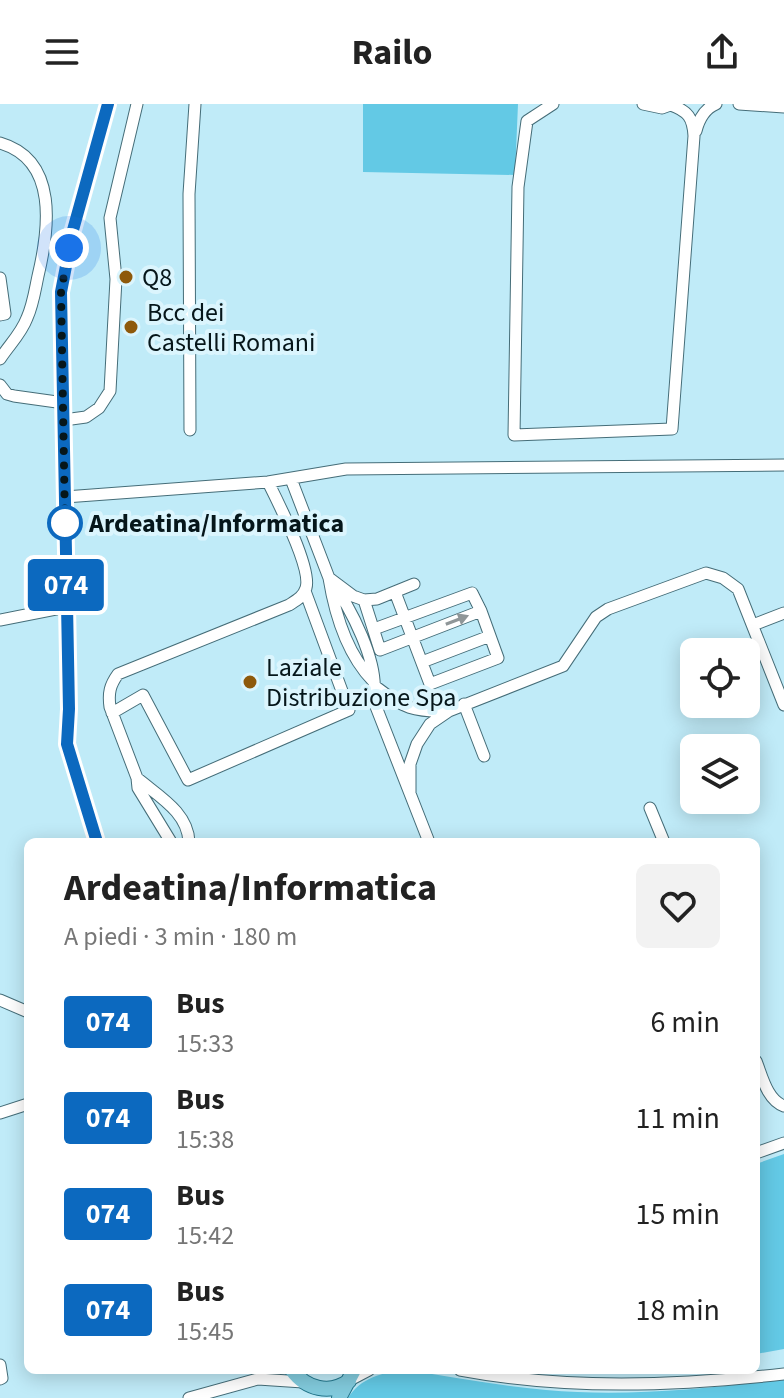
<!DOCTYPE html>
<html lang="it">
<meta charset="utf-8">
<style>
:root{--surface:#fff;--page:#f2f2f2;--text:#222;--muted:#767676}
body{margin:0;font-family:"Source Sans 3",sans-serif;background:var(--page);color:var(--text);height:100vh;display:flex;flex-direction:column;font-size:30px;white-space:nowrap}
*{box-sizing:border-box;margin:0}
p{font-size:26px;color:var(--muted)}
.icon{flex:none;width:44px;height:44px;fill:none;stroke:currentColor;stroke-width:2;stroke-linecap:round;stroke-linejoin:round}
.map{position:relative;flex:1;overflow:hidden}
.sheet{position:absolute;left:24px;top:734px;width:736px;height:536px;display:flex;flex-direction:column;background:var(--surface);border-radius:12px;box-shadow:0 4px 20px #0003}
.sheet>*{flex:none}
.badge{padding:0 16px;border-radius:6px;font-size:28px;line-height:52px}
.fabs{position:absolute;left:680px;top:534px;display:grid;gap:16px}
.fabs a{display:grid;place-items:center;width:80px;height:80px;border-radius:12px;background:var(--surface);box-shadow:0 4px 20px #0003;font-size:40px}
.you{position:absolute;width:40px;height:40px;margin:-20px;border:6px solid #fff;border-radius:50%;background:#1a73e8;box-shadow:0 0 0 12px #1a73e833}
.map>.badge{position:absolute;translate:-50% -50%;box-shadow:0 0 0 4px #fff}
.round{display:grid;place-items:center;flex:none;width:84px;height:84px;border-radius:12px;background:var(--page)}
.summary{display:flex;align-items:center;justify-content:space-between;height:136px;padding:0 40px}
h1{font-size:38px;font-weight:700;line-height:60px}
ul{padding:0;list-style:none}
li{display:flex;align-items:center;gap:24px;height:96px;padding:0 40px}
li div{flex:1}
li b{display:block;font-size:30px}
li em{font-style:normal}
li .badge{min-width:88px;font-weight:700;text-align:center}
header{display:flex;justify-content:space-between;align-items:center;height:104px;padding:0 40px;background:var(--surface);font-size:36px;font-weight:700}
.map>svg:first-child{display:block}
.green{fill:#63c9e5}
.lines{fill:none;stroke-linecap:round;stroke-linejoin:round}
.minor-casing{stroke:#456d78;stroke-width:13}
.major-casing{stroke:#21758a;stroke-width:16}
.minor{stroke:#fff;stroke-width:11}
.major{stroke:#82cbdd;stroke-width:14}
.oneway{fill:#8f9698}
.line-casing{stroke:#fff;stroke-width:18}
.line{stroke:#0c69bf;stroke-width:12}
.walk{stroke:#06161a;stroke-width:8;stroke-dasharray:0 14.4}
.poi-dot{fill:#8e590b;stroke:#dbf5fd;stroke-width:3}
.stop-dot{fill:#fff;stroke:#0c69bf;stroke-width:4}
.labels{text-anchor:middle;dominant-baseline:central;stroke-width:8;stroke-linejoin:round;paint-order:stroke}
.poi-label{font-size:26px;fill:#06161a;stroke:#dbf5fd;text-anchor:start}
.stop-label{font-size:26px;font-weight:bold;fill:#06161a;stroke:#dbf5fd;text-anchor:start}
</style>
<header><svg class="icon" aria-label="menu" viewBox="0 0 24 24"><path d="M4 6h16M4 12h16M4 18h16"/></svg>Railo<svg class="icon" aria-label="share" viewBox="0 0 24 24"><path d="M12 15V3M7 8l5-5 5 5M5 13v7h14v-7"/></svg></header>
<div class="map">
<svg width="784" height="1294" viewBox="0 0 784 1294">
<rect width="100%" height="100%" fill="#c0ebf8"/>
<path class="green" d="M363,0h155l-3,71 -152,-3z
M784,1050v195l-28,5v-190z
M406,1266c47,7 93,16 140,20 79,7 159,-1 238,-11v19h-436c12,-20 35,-26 58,-28z"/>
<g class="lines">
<g class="minor-casing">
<path id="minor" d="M553,0l-26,17 -9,66 -4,248 158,-6 22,-293c-1,-18 -6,-25 -23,-31
M643,0l19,4 11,-4
M739,0l45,3
M696,27c3,-12 8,-22 20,-27
M0,39c59,17 49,87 38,133 -3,14 -5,29 -11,42 -6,16 -18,27 -27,41
M0,174l5,36 -5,1
M0,281l7,9 7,2 50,7
M64,316l22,-3 13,-9 11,-17 6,-112 -6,-61 27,-114
M190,326l-1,-236 6,-90
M291,375l38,99 24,18 11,4 13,-1 37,-15
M65,393l203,-15 78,-13 438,-4
M395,488l35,92 68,-26 -17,-47
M364,496l16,50 101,-39 -9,-18 -98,36
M0,516l66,-13
M753,521l31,-12
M422,558l68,-26
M373,577c-26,-27 -38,-66 -44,-103 21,28 52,87 44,121l56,143
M376,583c27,21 38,25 72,24
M464,600l20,52
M112,609l31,-18 45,85 161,-70 -44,-119
M137,674l-27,-71c-2,-14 0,-22 8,-33l171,-69c8,-5 14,-8 17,-17 6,-19 -28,-86 -38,-106
M410,689v-29l7,-20 13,-20 19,-13 114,-45 33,-49 12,-8 98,-36 17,5 15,11 46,116
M650,704l14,34
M171,738l-33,-54 -1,-10c21,18 51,34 52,64
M0,896l28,12
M756,957c6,15 11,39 28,45
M0,1009l28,-9
M756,1049l28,-10
M0,1261l2,13 -2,1
M460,1266c108,20 215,16 324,4
M350,1276l19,-10
M189,1294l69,-19 45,3"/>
</g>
<g class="major-casing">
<path id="major" d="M97,738l-30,-98 2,-35 -8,-417 12,-62 35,-126
M292,1266c14,19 38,25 57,11
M339,1294l15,-28"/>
</g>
<use href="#minor" class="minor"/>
<use href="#major" class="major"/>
</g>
<defs><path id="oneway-solid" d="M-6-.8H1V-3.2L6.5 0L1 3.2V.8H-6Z" transform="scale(2)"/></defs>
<use class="oneway" href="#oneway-solid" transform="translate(457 516) rotate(-21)"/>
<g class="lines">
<g class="line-casing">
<path id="line" d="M97,738l-30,-98 2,-35 -8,-417 12,-62 35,-126"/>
</g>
<use href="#line" class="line"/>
<path class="walk" d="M65,419l-4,-231 8,-44"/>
</g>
<g class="poi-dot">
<circle cx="126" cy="173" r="8"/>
<circle cx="131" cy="223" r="8"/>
<circle cx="250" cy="578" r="8"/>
</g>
<circle class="stop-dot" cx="65" cy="419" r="16"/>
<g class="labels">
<g class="poi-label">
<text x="142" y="173">Q8</text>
<text x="147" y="208">Bcc dei<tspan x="147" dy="30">Castelli Romani</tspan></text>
<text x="266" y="563">Laziale<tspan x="266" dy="30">Distribuzione Spa</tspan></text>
</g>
<g class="stop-label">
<text x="89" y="419">Ardeatina/Informatica</text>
</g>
</g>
</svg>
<div class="fabs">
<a><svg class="icon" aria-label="locate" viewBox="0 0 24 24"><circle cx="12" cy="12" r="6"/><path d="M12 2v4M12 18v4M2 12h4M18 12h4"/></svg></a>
<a><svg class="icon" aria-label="layers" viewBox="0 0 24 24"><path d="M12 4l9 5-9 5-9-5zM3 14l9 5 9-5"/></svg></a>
</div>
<div class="you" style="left:69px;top:144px"></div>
<b class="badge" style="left:66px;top:481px;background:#0c69bf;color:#fff">074</b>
<section class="sheet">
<div class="summary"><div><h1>Ardeatina/Informatica</h1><p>A piedi · 3 min · 180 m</p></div><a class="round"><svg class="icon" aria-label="heart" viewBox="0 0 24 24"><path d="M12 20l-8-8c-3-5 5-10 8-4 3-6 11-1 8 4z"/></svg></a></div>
<ul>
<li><span class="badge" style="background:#0c69bf;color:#fff">074</span><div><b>Bus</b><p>15:33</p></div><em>6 min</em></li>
<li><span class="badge" style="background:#0c69bf;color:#fff">074</span><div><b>Bus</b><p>15:38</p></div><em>11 min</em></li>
<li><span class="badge" style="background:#0c69bf;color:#fff">074</span><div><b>Bus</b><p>15:42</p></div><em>15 min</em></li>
<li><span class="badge" style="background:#0c69bf;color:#fff">074</span><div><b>Bus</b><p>15:45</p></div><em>18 min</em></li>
</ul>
</section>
</div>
